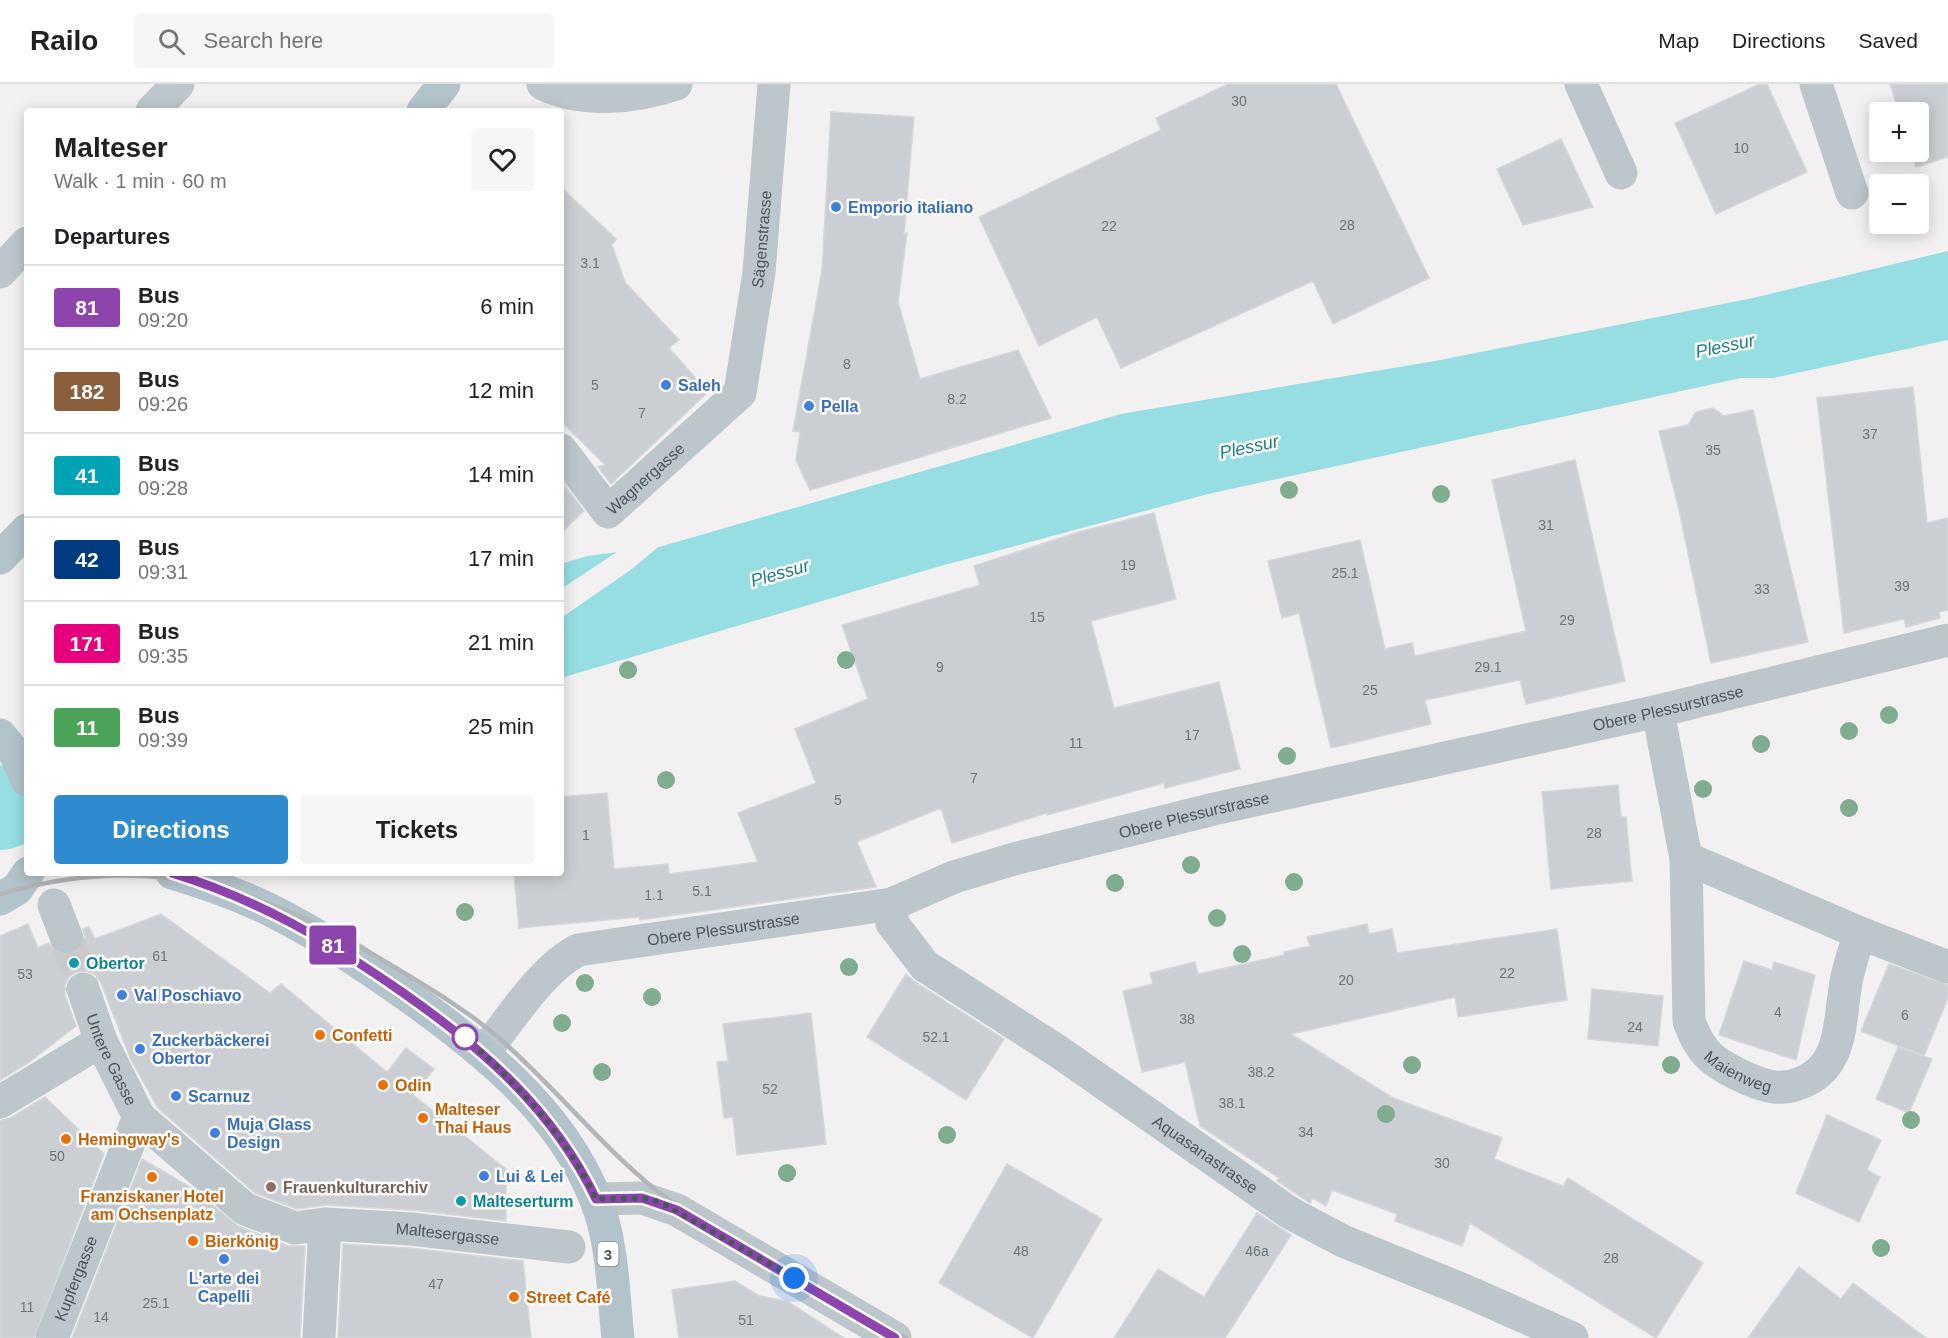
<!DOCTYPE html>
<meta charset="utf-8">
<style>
:root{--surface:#fff;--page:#f6f6f6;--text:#202124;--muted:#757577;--line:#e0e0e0;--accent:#2e8cce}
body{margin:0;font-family:Arial,sans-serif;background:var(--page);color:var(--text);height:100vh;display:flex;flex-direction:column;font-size:22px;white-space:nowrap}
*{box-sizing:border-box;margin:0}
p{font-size:20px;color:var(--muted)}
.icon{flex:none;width:33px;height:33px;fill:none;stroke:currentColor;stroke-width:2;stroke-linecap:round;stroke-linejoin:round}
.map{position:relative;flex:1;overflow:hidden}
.drawer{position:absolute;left:24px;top:24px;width:540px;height:768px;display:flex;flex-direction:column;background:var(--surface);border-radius:6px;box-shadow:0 3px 15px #0003}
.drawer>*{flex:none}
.badge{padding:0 12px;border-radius:4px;font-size:21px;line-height:39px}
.fabs{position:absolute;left:1869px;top:18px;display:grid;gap:12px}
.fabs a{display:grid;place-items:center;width:60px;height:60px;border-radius:6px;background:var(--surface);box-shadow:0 3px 15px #0003;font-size:30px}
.you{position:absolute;width:30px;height:30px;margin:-15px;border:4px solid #fff;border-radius:50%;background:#1a73e8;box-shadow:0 0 0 9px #1a73e833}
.map>.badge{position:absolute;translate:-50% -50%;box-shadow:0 0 0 3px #fff}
h2{padding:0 30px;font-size:22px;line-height:54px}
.round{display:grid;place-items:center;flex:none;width:63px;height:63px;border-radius:6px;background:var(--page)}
.overview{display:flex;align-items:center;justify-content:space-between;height:102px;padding:0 30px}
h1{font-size:28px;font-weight:600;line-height:45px}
.button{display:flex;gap:12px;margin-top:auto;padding:12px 30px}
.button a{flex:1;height:69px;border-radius:6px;background:var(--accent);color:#fff;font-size:24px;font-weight:600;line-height:69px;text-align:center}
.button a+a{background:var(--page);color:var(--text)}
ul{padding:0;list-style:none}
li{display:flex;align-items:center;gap:18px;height:84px;padding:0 30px;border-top:2px solid var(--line)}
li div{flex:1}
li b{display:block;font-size:22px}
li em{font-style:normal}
li .badge{min-width:66px;font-weight:700;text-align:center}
header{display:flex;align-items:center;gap:36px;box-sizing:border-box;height:84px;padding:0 30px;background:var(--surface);border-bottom:2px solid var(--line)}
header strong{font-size:28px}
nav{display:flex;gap:33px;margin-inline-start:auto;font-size:21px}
.search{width:420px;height:54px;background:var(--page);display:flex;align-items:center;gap:15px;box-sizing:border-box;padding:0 21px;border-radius:6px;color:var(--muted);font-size:22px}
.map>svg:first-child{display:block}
.water{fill:#96dee2}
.pier{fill:#f2f0f0}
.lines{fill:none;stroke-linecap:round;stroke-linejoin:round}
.river{stroke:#96dee2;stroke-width:82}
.building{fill:#cbced2;stroke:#d5d7da;stroke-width:1.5}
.minor-tunnel{stroke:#c8cacb;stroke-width:33;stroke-dasharray:33 16;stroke-linecap:butt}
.minor{stroke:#bdc6cb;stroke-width:33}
.major{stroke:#b3c3cb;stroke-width:33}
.rail{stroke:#b3b6b9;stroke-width:4.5}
.tree{fill:#80ac8f}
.line-casing{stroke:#fff;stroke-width:14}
.line{stroke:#8e44ad;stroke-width:9}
.walk{stroke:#4a565b;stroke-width:6;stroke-dasharray:0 10.8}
.shop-dot{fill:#3f7fe0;stroke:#fff;stroke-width:2}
.culture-dot{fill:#0f9aa8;stroke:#fff;stroke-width:2}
.food-dot{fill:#e8710a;stroke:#fff;stroke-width:2}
.stop-dot{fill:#fff;stroke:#8e44ad;stroke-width:3}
.education-dot{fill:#8d6e63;stroke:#fff;stroke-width:2}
.labels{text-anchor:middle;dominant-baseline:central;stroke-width:5;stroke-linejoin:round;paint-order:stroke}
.number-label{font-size:14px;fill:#6a7479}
.shield{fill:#fff;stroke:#80898c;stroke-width:1.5}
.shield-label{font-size:15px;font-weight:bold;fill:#4a565b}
.shop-label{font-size:16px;font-weight:bold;fill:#366cbe;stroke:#fff;text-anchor:start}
.street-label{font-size:16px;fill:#4a565b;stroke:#fff}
.culture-label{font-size:16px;font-weight:bold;fill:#0d838f;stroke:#fff;text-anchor:start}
.food-label{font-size:16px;font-weight:bold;fill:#c56008;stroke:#fff;text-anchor:start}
.education-label{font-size:16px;font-weight:bold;fill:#785e54;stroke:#fff;text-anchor:start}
.water-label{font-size:18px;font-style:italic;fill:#1b8086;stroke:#fff}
</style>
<header>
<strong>Railo</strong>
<div class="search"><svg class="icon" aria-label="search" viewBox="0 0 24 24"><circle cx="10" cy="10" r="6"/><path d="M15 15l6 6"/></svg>Search here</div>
<nav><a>Map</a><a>Directions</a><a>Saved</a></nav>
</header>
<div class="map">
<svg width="1948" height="1254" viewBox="0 0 1948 1254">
<rect width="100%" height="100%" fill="#f2f0f0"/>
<path class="water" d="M1948,167v89l-175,38h-32l-533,116 -271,73 -376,111v-114l26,-8 72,-9 462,-133 314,-53 238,-47 80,-16z"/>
<path class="pier" d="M664,458l-32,27 -71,49v-29l62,-41z"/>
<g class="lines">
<path class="river" d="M0,725l27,-9"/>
</g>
<path class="building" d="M1228,0h108l93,194 -96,46 -20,-43 -192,87 -24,-51 -58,29 -60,-129 182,-87 -5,-12z
M1760,0h7l40,88 -91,42 -41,-91z
M1890,0h58v73l-32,10 -5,-15h7v-40h-19z
M831,28l83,5 -10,117 3,-1 -9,69 22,77 98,-29 33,68 -241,72 -14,-30 4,-28 -7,-1 29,-161z
M1561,55l32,68 -70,18 -26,-56z
M561,103l55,52 -4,6 13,37 54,58 -10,8 39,44 -97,92 -13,-17 7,-2 -44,-44z
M1913,303l14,136 21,-5v92l-9,2 1,6 -34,9 -2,-8 -60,14 -27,-235z
M1713,324l11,8 29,-6 55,232 -97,21 -32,-153 -20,-79 29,-6 8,-13z
M1575,376l50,221 -99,23 -6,-24 -95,20 6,24 -100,24 -32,-135 -17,5 -14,-57 92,-21 25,109 27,-6 3,13 111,-25 -34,-151z
M561,397l23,30 -23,22z
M1154,429l22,86 -85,22 23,87 105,-26 21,87 -75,19 -1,-5 -117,32v-2l-95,30 -11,-35 -84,34 19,45 -236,33 -1,-3 -120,11 -5,-55h47v-76l46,-4 7,76 54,-5 1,10 89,-12 -20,-49 78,-30 -21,-54 73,-30 -26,-74 138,-40 -6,-19 105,-34z
M1618,701l3,32h5l6,64 -81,8 -9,-97z
M161,830l109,79 11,-9 106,88 19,-24 28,21 -21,26 93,74v52l-94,-11 -86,-5 -29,4 -42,-16 -97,-85 -27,-48 -30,-77 -5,-8 -9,-4 -11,1 -7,5 -4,8v10l11,31 -48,37 -28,17v-144l28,-12 10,24 11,-5 6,8 9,4 8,-1 9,-7 4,-9 -2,-9 6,-2 6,12z
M1367,840l2,10 23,-5 5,24 160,-24 10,71 -109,17 -3,-20 -164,37 102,64 109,40 -8,21 69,27 5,-8 135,85 -47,75 -186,-115 -8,23 -67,-25 2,-7 -65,-24 -6,16 -13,-8 -3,5 -33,-22 2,-3 -79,-52 -15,-64 -43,10 -19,-81 30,-7 -3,-11 45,-11 3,12 86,-19v-3l26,-6 -3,-9z
M1744,877l28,9 2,-8 41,13 -19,85 -77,-25z
M1889,880l59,21v13l-24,58 -63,-25z
M906,890l9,8 89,57 -38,61 -99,-63z
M1592,905l71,7 -5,50 -70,-7z
M811,929l15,131 -89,11 -4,-38 -9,1 -7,-56 11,-1 -5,-37z
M1898,963l34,12 -23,54 -33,-14z
M45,1013l59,57 -70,184h-34v-217l10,-3z
M1827,1031l54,25 -14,30 13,7 -21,45 -63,-29z
M142,1075l50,29 46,38 50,20h17l-5,92h-228z
M1007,1080l95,55 -69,119 -94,-55z
M1257,1129l34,22 -66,103h-111l44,-69 46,28z
M343,1160l66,4 114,13 8,77h-193z
M1799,1183l42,32 12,-16 73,55h-178z
M735,1197l24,15 28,5 57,37h-165l-7,-48z"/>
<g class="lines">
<path class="minor-tunnel" d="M66,852l17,53"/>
<g class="minor">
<path d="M543,0c41,19 91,14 133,0"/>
<path d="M1581,0l40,89"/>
<path d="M1816,0l36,109"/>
<path d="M152,27l26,-27"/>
<path d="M0,188l27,-29"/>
<path id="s1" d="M561,366l47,62 132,-119 19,-121 15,-188"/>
<path d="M1658,627l28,147 174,75 88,34"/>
<path id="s2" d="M1686,774l3,163c12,35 27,43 59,58 19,8 33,12 53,4 43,-17 38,-62 45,-101 3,-17 9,-33 14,-49"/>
<path id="s3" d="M892,820v19l33,43 134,86 231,161 53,28 123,50 106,47"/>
<path d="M54,821l12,31"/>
<path id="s4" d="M83,905l18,52 38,76 106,92 50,19 30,-4 -6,114"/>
<path id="s5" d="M483,969c29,-34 56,-82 95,-103l314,-46 62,-27 60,-18 200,-50 444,-98 290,-71"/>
<path d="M0,1018l101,-61"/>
<path d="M596,1115l46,-1 35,12 218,128"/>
<path id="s6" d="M325,1140l86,5 158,18"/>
<path id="s7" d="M52,1254l87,-221"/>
</g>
<path class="major" d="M423,27l21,-27
M0,474l27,-28
M0,651l15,18 12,27
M172,789c33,10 66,21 98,37 45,22 86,50 127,78 78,56 163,119 199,212 17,42 17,93 22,138
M0,815l17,-10 11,-16"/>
<path class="rail" d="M0,810c151,-44 261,-7 391,71 38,23 76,45 109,74 55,48 99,105 156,151 29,23 61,41 93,60 52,30 104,59 157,88"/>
</g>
<g class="tree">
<circle cx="1289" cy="406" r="9"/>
<circle cx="1441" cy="410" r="9"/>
<circle cx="846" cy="576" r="9"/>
<circle cx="628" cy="586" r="9"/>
<circle cx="1889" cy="631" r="9"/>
<circle cx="1849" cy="647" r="9"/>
<circle cx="1761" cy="660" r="9"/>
<circle cx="1287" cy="672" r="9"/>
<circle cx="666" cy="696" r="9"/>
<circle cx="1703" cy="705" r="9"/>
<circle cx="1849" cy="724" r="9"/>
<circle cx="1191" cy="781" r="9"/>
<circle cx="1294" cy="798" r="9"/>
<circle cx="1115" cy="799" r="9"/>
<circle cx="465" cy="828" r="9"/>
<circle cx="1217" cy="834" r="9"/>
<circle cx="1242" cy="870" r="9"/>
<circle cx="849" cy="883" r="9"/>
<circle cx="585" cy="899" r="9"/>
<circle cx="652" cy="913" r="9"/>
<circle cx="562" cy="939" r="9"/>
<circle cx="1412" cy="981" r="9"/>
<circle cx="1671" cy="981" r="9"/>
<circle cx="602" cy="988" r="9"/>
<circle cx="1386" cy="1030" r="9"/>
<circle cx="1911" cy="1036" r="9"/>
<circle cx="947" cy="1051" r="9"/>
<circle cx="787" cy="1089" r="9"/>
<circle cx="1881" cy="1164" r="9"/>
</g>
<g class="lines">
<g class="line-casing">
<path id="line" d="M172,789c87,27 155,67 230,119 80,56 151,117 194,207l46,-1 35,12 218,128"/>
</g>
<use href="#line" class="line"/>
<path class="walk" d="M465,953c53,48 100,97 131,162l46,-1 18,4 134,76"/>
</g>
<g class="shop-dot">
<circle cx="836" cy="123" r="6"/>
<circle cx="666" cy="301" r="6"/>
<circle cx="809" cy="322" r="6"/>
<circle cx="122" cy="911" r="6"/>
<circle cx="140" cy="965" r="6"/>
<circle cx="176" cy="1012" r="6"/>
<circle cx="215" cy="1049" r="6"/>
<circle cx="484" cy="1092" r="6"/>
<circle cx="224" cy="1175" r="6"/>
</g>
<g class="culture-dot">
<circle cx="74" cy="879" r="6"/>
<circle cx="461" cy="1117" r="6"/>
</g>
<g class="food-dot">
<circle cx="320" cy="951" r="6"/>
<circle cx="383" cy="1001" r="6"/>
<circle cx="423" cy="1034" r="6"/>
<circle cx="66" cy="1055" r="6"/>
<circle cx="152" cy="1093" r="6"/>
<circle cx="193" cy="1157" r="6"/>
<circle cx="514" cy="1213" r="6"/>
</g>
<circle class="stop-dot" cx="465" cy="953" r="12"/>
<circle class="education-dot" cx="271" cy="1103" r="6"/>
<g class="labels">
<g class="number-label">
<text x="1239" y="17">30</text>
<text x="1741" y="64">10</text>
<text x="1347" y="141">28</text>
<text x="1109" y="142">22</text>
<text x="590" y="179">3.1</text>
<text x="847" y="280">8</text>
<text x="595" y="301">5</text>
<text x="957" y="315">8.2</text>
<text x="642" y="329">7</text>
<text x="1870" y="350">37</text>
<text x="1713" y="366">35</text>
<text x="1546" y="441">31</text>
<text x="1128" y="481">19</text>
<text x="1345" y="489">25.1</text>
<text x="1902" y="502">39</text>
<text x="1762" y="505">33</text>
<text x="1037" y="533">15</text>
<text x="1567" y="536">29</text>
<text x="940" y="583">9</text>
<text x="1488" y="583">29.1</text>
<text x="1370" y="606">25</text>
<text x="1192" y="651">17</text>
<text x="1076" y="659">11</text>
<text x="974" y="694">7</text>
<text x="838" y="716">5</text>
<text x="1594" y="749">28</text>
<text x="586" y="751">1</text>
<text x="702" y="807">5.1</text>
<text x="654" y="811">1.1</text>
<text x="160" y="872">61</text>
<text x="1507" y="889">22</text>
<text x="25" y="890">53</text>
<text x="1346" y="896">20</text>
<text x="1778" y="928">4</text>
<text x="1905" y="931">6</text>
<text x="1187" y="935">38</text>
<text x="1635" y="943">24</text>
<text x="936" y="953">52.1</text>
<text x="1261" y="988">38.2</text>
<text x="770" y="1005">52</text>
<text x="1232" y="1019">38.1</text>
<text x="1306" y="1048">34</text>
<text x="57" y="1072">50</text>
<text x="1442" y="1079">30</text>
<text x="1021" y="1167">48</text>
<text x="1257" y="1167">46a</text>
<text x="1611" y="1174">28</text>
<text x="436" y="1200">47</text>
<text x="156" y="1219">25.1</text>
<text x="27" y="1223">11</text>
<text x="101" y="1233">14</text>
<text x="746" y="1236">51</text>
</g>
<rect class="shield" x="597.5" y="1158" width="21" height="24" rx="4.5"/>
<g class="shield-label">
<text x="608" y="1170">3</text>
</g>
<g class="shop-label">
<text x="848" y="123">Emporio italiano</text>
<text x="678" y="301">Saleh</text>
<text x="821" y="322">Pella</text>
<text x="134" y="911">Val Poschiavo</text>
<text x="152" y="956">Zuckerbäckerei<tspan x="152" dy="18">Obertor</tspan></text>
<text x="188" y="1012">Scarnuz</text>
<text x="227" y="1040">Muja Glass<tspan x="227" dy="18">Design</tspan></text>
<text x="496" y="1092">Lui &amp; Lei</text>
<text x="224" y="1194" text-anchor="middle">L'arte dei<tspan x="224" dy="18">Capelli</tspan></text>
</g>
<g class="street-label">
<text stroke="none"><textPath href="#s1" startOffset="411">Sägenstrasse</textPath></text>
<text stroke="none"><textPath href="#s1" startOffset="128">Wagnergasse</textPath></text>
<text stroke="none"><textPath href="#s5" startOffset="1260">Obere Plessurstrasse</textPath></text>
<text stroke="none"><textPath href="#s5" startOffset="774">Obere Plessurstrasse</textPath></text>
<text stroke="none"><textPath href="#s5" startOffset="288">Obere Plessurstrasse</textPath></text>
<text stroke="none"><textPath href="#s4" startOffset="76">Untere Gasse</textPath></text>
<text stroke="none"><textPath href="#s2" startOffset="237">Maienweg</textPath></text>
<text stroke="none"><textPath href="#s3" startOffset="411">Aquasanastrasse</textPath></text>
<text stroke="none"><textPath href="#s6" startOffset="123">Maltesergasse</textPath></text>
<text stroke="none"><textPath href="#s7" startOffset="64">Kupfergasse</textPath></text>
</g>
<g class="culture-label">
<text x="86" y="879">Obertor</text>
<text x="473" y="1117">Malteserturm</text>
</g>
<g class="food-label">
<text x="332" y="951">Confetti</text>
<text x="395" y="1001">Odin</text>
<text x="435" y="1025">Malteser<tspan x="435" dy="18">Thai Haus</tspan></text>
<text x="78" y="1055">Hemingway's</text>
<text x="152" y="1112" text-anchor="middle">Franziskaner Hotel<tspan x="152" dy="18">am Ochsenplatz</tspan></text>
<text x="205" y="1157">Bierkönig</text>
<text x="526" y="1213">Street Café</text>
</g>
<g class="education-label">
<text x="283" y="1103">Frauenkulturarchiv</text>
</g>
<g class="water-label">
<text transform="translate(1725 262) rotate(-12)">Plessur</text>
<text transform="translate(1249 363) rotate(-12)">Plessur</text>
<text transform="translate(780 489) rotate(-16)">Plessur</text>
</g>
</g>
</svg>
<div class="fabs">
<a>+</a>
<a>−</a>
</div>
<div class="you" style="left:794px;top:1194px"></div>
<b class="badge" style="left:333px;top:861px;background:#8e44ad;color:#fff">81</b>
<section class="drawer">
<div class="overview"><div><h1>Malteser</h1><p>Walk · 1 min · 60 m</p></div><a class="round"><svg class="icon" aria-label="heart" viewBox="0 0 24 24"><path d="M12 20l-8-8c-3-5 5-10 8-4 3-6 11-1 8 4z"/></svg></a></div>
<h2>Departures</h2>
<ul>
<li><span class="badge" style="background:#8e44ad;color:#fff">81</span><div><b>Bus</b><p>09:20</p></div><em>6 min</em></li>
<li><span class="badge" style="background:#8b5e3c;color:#fff">182</span><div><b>Bus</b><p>09:26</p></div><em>12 min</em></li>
<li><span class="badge" style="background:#00a3b4;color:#fff">41</span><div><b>Bus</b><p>09:28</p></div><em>14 min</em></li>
<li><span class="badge" style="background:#003b80;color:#fff">42</span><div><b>Bus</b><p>09:31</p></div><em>17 min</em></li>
<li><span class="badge" style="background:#e6007e;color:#fff">171</span><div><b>Bus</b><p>09:35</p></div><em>21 min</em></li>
<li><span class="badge" style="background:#4aa356;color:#fff">11</span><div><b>Bus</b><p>09:39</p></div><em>25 min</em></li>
</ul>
<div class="button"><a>Directions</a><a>Tickets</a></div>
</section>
</div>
